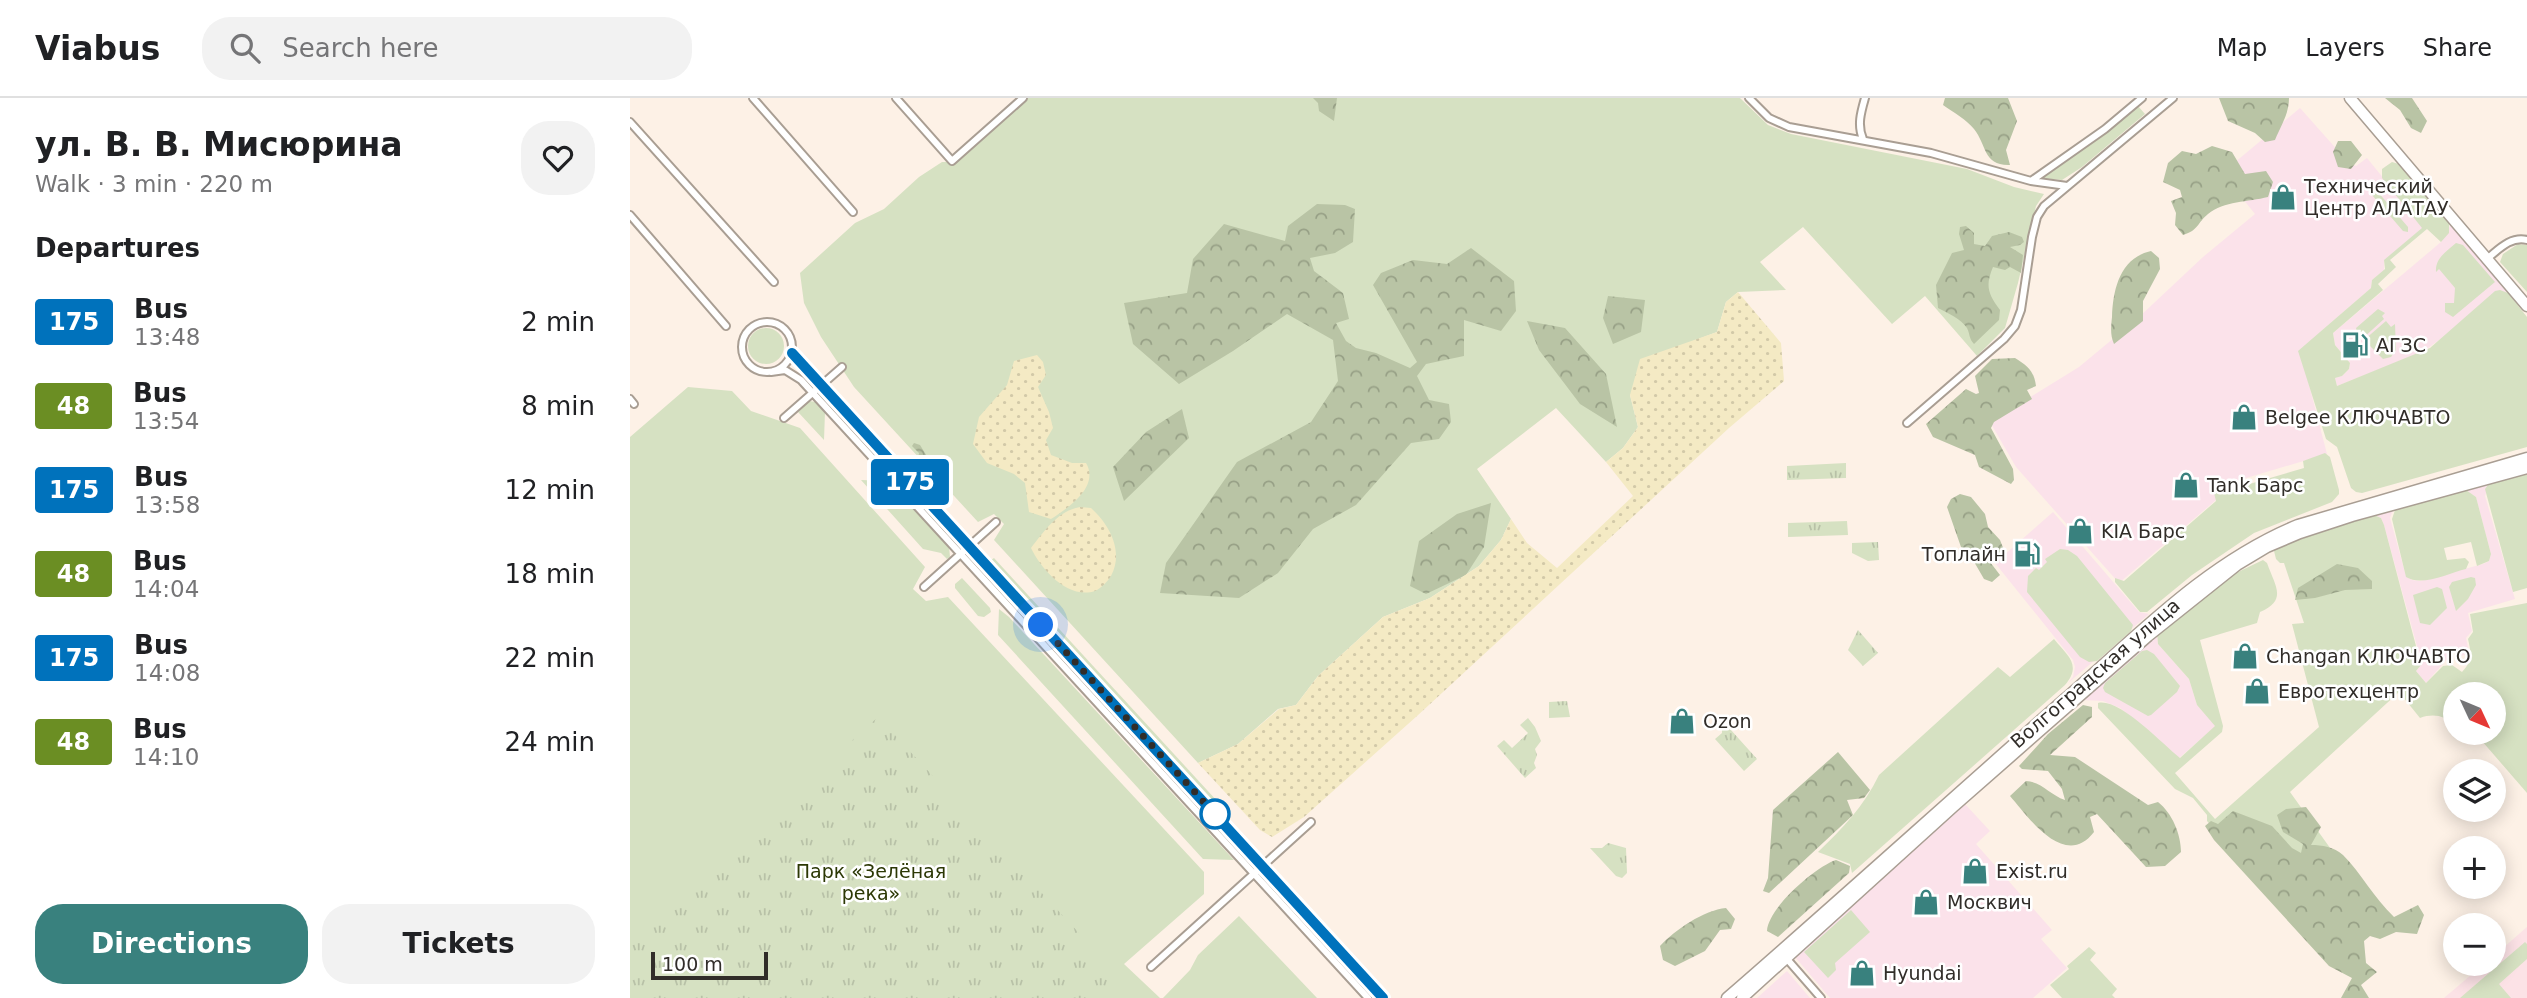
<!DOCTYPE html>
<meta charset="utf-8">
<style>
:root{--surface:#fff;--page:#f2f2f2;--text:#202124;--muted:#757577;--line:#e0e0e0;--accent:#39817e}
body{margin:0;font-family:"DejaVu Sans",sans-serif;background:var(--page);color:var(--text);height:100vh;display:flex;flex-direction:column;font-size:26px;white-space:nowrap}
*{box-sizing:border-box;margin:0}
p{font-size:23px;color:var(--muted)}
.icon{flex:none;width:38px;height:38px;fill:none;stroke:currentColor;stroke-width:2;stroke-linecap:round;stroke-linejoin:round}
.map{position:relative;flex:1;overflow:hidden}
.side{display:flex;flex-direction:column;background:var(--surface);width:630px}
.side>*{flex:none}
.badge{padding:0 14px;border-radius:5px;font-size:24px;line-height:46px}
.needle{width:46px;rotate:134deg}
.tools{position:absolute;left:1813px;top:584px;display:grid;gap:14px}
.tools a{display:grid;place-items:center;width:63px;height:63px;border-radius:50%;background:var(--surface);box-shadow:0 4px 18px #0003;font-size:35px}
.scale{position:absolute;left:21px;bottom:18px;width:117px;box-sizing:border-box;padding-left:7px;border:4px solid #312d29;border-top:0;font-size:19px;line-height:24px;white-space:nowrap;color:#312d29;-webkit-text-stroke:5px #fff;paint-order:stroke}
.you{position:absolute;width:35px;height:35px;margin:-18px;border:5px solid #fff;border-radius:50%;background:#1a73e8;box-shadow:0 0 0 10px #1a73e833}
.map>.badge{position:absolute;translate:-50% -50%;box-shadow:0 0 0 4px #fff}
h2{padding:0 35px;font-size:26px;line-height:63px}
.round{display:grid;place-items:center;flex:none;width:74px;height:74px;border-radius:28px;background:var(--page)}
.summary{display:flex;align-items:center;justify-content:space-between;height:119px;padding:0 35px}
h1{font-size:33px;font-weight:600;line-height:52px}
.cta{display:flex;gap:14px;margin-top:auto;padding:14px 35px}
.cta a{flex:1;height:80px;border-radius:28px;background:var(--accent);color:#fff;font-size:28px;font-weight:600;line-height:80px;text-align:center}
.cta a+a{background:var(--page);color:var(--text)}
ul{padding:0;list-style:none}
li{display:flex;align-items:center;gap:21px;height:84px;padding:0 35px}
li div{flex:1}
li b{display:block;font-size:26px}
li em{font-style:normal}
li .badge{min-width:77px;font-weight:700;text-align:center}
header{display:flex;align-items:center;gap:42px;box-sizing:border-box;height:98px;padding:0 35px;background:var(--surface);border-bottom:2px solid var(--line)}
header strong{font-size:33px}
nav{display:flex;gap:38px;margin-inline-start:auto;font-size:24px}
.search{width:490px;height:63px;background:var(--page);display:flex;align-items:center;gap:18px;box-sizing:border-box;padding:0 24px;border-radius:28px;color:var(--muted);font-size:26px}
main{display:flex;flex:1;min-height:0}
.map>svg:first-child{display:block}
.commercial{fill:#fbe2ea}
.education{fill:#fce2e6}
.green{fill:#d6e1c2}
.forest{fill:url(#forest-crowns)}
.sand{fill:url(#sand-dots)}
.park{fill:url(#park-tufts)}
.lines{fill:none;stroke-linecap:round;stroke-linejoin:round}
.minor-casing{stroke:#a99e93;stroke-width:10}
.primary-casing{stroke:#a99e93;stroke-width:13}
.minor{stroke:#fff;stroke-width:6}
.primary{stroke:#fff;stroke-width:10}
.line-casing{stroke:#fff;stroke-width:16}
.line{stroke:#0072bc;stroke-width:10}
.walk{stroke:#312d29;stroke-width:7;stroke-dasharray:0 12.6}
.stop-dot{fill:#fff;stroke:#0072bc;stroke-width:3.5}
.labels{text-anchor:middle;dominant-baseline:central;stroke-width:5;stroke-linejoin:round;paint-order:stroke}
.poi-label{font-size:19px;fill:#312d29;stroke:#fff;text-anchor:start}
.street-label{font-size:19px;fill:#312d29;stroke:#fff}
.park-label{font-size:19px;fill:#2c3805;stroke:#fff}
</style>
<header>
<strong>Viabus</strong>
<div class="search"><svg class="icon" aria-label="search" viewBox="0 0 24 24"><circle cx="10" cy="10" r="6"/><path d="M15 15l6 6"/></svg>Search here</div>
<nav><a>Map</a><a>Layers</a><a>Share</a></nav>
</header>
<main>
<section class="side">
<div class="summary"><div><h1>ул. В. В. Мисюрина</h1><p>Walk · 3 min · 220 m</p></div><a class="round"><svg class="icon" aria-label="heart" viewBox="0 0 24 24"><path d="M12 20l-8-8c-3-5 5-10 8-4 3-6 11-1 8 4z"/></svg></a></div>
<h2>Departures</h2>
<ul>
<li><span class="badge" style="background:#0072bc;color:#fff">175</span><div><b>Bus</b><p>13:48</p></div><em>2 min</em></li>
<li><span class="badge" style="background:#6b8e23;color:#fff">48</span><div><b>Bus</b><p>13:54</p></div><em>8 min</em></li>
<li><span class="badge" style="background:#0072bc;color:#fff">175</span><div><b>Bus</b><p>13:58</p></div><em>12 min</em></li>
<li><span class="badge" style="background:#6b8e23;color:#fff">48</span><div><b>Bus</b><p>14:04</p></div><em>18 min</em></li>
<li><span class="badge" style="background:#0072bc;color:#fff">175</span><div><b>Bus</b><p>14:08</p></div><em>22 min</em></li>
<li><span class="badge" style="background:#6b8e23;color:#fff">48</span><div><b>Bus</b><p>14:10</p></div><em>24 min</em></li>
</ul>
<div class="cta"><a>Directions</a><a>Tickets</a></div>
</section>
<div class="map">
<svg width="1897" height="900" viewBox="0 0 1897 900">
<defs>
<pattern id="forest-crowns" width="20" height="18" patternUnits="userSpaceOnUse" patternTransform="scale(1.75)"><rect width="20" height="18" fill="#b9c4a5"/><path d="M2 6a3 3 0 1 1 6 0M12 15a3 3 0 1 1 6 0" fill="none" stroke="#97a086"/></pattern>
<pattern id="sand-dots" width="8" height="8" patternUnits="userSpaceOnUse" patternTransform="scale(1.75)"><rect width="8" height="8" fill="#f4eac4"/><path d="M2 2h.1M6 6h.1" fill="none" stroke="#d2c9a8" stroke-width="1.8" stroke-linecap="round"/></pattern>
<pattern id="park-tufts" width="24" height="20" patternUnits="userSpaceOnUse" patternTransform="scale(1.75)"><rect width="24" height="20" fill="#d6e1c2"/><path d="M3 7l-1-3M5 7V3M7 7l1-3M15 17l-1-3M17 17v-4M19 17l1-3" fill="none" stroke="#b8c1a7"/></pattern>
</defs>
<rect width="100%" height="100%" fill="#fdf1e6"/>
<path class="commercial" d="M1670,10l49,55 7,3 11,-8 57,70 -40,34v9l-12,9 -1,8 -71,62 27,104 -111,33v13l-97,83 -103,-116 -26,-45 89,-55 59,-49 65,-61 52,-43 -33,-41z
M1819,124l59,71 -2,-1 -85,61 -84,33 -2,-8 7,-2 7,-7 1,-6 -15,-18 -2,-12 108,-91 9,-16z
M1860,384l-5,14 30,103 -47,14 4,18 -6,7 3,15 -8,3 -5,-7 -30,34 -10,-12 5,-6 -1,-8 -36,-132 -3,-7 -7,-3 19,-5 -3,8 16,58 6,4 8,1 63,-17 6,-3 2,-7 -15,-57 -12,-8z
M1423,414l86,100 10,2 -81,69 5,-6 2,-10 -2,-7 -78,-97z
M1527,534l1,12 31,35 8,26 19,21 -37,32 -59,-50 -17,-7 -21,-1z
M1335,706l25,27 -14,13 76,86 -11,9 26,29 -34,30h-203l-35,-41z
M1157,873l23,27h-53z"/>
<path class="education" d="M1897,829v71h-83l40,-34h10v-8z"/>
<path class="green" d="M398,0h712l28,27 23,9 176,35 47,18 30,7 -8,12 -18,77 -13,45 -28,28 -52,-60 -33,28 -89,-97 -43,35 26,28 -48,2 -12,10 -9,30 -24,9 -63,54 8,32 -15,21 -17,14 -50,-54 -79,61 34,50 -10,21 -22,26 -49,32 -47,19 -65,59 -22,29 -18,4 -40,35 -40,19 -204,-223 10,-16 -10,-10 -16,8 -124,-135 -33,-50 -17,-34 -4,-30 55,-50 29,-14 35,-32 23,-15h14z
M1508,8l7,8 -63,53 -20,13 -20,-2 68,-49z
M1762,64l7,2 50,58v11l-8,9 -14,-13 -37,31 6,7 -18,17 5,6 -50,43 2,12 15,18 -1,6 -7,7 -7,2 2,8 93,-38 65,-57 5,-1 8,3 19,24v130l-165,46 -6,-1 -5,-4 -14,-41 -11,-8 -28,-88 73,-63 1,-8 13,-11 -1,-9 38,-32 -40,-50v-9z
M1738,85l3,1 37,43v5l-5,-1 -37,-43z
M1826,145l7,2 32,37 -42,35 -8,-5v-9h9l1,-15 -16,-19 -3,3c-1,-14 10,-20 20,-29z
M1888,146l9,1v47l-27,-30 3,-8z
M1748,211l7,4 -3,3 2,3 -22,20 -5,-7 -1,-4z
M1756,223l5,6 4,-3 1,26 -5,7 -8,2 -19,-19z
M118 248a18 18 0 1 1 36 0a18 18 0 1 1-36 0Z
M58,289l44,4 19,20 49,17 125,139 -12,22 13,12 22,-4 256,275v22l-80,70 36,34h-530v-561z
M179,303l7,1 9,10 -1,28 -26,-28z
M1695,355l5,4 9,33v4l-7,8 -78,31 -62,42 -45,37h-7l-25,-30v-4l9,3 92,-80 -3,-12 7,-2 2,5 82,-24 -1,-7z
M1897,374v116l-14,4 -28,-103 5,-7z
M231,382l28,1 60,66 1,10 -3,2 -6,-6 -18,-4z
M1836,392l10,7 15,57 -2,7 -12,5 -6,-24 -27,6 3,12 18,-2 4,4 -3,7c-17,4 -44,18 -60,8l-14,-58 3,-9z
M1744,417l7,3 3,7 37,140 -5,6 10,12 17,-17 9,-1 10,7c11,-11 9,-20 6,-33l5,-7 -3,-18 57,-11v190l-52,-60h19v-38h-39v30c-10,-9 -21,-12 -35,-7l-21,-26 -109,100 58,81 -130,-39 -11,-13v-6l-14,-17 -18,-9 -77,-81v-5c22,-5 64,41 82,55l35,-32 -18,-21 -8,-26 -31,-35 -1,-12h4l75,-59 27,-13 4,3c8,23 21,37 -7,49l-3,11 -57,17 23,86 -1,6 -47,41 40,46 104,-92 -27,-103 12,-1 -20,-60h-4l-4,-4 -2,-8 3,-4z
M1430,451l8,1 9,6 56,69 -2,6 -34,30 -8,1 -9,-5 -53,-65 1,-16 8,-8 3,2 8,-8 -2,-3z
M364,460l224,244 -8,-1 -219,-241z
M1841,479l4,1 1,7 -8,14 -12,12 -7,-24 3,-5z
M332,480l28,30 1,4 -7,5 -6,-1 -23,-28v-4z
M1807,489l5,2 5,19 -17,17 -10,-2 -7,-28z
M369,511l10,8 225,243 -31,-1 -205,-224z
M1424,541c14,17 28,26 11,46l-213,188 -2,-9 -32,-12c25,-24 46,-46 61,-77l119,-108 12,10z
M1517,552l7,4 26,32 -3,6 -26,23 -3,1 -43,-24 -2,-4 2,-5 37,-32z
M1221,812l19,22 -35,31 1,7 -8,8 -24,-26z
M609,818l78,82h-154l27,-28 8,-15z
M1895,844l2,2v15l-28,25 12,14h-51z
M1459,849l7,6 -6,7 27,29 -5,6 3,3h-53l-12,-13 19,-16 -2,-3z"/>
<path class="forest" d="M683,0h24l-3,23 -15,-10 -1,-8z
M1315,0h63l9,23 -11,29 4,15c-27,1 -23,-20 -36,-36 -7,-9 -21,-17 -31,-24z
M1589,0h70c0,16 -8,27 -14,42l-10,2 -10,-9 -27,-12z
M1755,0h27l15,23 -6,12 -10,-5 -11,-18z
M1708,43h13l11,14 -11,14 -13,-2 -5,-15z
M1582,48l20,6 13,22 21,-3 7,11 -5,15c-20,5 -44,4 -60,17 -11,9 -9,16 -25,21l-8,-10 1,-12 -5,-12 11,-4 -2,-7 -17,-8 5,-19 14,-12 14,3z
M687,106l28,1 10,4 -2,33 -18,11 -25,5 4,13 29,22 6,26 -13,4 10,18 10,7 20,5 34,15 7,-6 -44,-77 8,-12 32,-13 34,4 24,-16 43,33 2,30 -15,20 -37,-11v36l-38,8 -9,12 12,24 20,4 2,18 -12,17 -28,4 -55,62 -43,24 -35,44 -39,25 -79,-5 6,-30 71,-101 74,-40 27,-41 -5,-41 -46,-26 -54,37 -54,33 -46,-40 -9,-41 63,-10 6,-34 31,-35 61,17 3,-15z
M1336,128l8,7v11l11,2 7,-10 17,-4 13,5 2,5 -4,3 -10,2 13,8 -2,18 -11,-6 -5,3 -12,-3c-8,19 -5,27 7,43l-1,10 -25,24c-5,-5 -4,-10 -7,-16 -6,-9 -19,-15 -29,-20l-2,-23 16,-32 12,-3 -5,-16 1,-7z
M1521,153l8,7 1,11 -17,32v20l-29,23c-4,-9 -3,-17 -2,-27 1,-28 8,-59 39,-66z
M978,198l37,4 -4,32 -28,12 -10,-26z
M897,223l38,7 41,46 11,53 -37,-23 -41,-54z
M1385,260c13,8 19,13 21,28l-9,4 5,9 -38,23 -3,6 22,41 1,11 -3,4 -32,-17 -4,-12 -42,-18 -7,-13 40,-35 10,5 3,-1 -4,-17 17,-17z
M552,311l7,29 -65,63 -11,-34 33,-35z
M284,345l6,2 8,13 13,4v9l8,7 -4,7 -10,-10 1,-8c-5,-5 -12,-3 -18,-8l1,-6 -7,-7z
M1330,396l11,3 14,17 3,13 12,13 4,10 -14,12 10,13 -8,7 -8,-3 -11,-19 -12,-13 -14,-40 4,-8z
M861,405l-7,44 -18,28 -40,19 -16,-8 9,-45 38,-27z
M1707,466l21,4 14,13v8l-27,1 -30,8 -20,2 3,-12z
M1453,607l9,2v10l-42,38 25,2 73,48 10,-3c14,11 23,32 23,50l-16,14 -19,1 -49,-53 -7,3 4,15c-29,38 -65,-14 -84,-36l16,-15c16,1 24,14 39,19l-3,-11 -14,-18 -26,-2 -3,-3 29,-32z
M1208,654l32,38 -6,8 -17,2 6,15 -84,78 -6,-2 5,-13 5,-68z
M1676,709l15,20 -10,18c11,0 23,2 32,10 18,18 31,43 51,62l24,-12 6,10 -7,19 -21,-2 -16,7 -10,-3 -6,5 2,22 11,9 -16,13 8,13h-28l11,-20 -23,-12 -115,-126 -9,-14 6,-5 7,3 15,-13 39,15 20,22 9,5 2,-9 -20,-12 -6,-17 9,-6z
M1206,762l14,6 -1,7 -71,64 -11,-6c1,-23 48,-64 69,-71z
M1096,810l9,11 -4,10 -11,1 -15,21 -30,15 -12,-6 -3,-14c15,-16 44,-36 66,-38z"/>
<path class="sand" d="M1108,194l43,51 3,38 -55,47 -312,288 -113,101 -32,20 -12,-7 -62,-67 40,-19 41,-35 17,-4 22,-29 65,-59 47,-19 49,-32 22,-26 10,-21 16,24 30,25 76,-72 -27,-34 17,-14 15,-21 -8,-32 10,-36 77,-27 9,-30z
M407,257l6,7 3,13 -8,12 11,25 4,16 -7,12 5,15 21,8h14c14,24 -18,45 -35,56l-22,-7 -4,-29 -11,-9 -27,-11 -14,-19 6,-27 28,-32 7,-24z
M450,409l11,1c19,17 33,44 20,68 -3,5 -11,13 -16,15 -27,9 -54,-22 -64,-43 14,-18 27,-37 49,-41z"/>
<path class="park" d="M1216,365v15l-59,2v-14z
M1217,423l1,14 -60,2v-14z
M1248,444l1,18 -11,1 -16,-8v-10z
M1228,532l20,23 -15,13 -15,-16z
M937,603l3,16 -21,1v-16z
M248,619l240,258 -25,23h-463v-56z
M898,620l7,9 6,14 -6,8 2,6 -3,8 2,5 -11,10 -28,-32 7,-6 8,8 16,-15 -8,-8z
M1092,622l35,39 -13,12 -29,-32 7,-6z
M978,745l18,5 1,25 -5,5 -6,-2 -26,-28h12z"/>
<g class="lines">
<g class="minor-casing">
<path id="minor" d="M123,0l100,114
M266,0l56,63 71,-63
M1119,0l20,20 20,9 142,26 100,28 74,-52 37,-31
M0,24l144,160
M1233,41c-6,-14 -2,-27 2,-41
M1401,83l36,5
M0,117l96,111
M1858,160c11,-9 23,-22 39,-18
M112 249a25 25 0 1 1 50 0a25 25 0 1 1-50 0Z
M162,255l591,645
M141,274l14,-2 16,10 567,618
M0,301l4,5
M154,320l58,-51
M1277,325l97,-84 11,-13 6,-16 11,-73 5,-20 7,-11 129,-108
M294,489l72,-65
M1157,861l34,39
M521,869l160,-145"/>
</g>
<g class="primary-casing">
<path id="primary" d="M1720,0l177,208
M1097,900c114,-99 225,-200 338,-299 72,-63 142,-137 233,-174l229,-67
M1112,900l211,-191 195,-171 89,-71 30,-18 33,-14 52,-17 175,-48"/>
</g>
<use href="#minor" class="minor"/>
<use href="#primary" class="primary"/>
</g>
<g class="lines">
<g class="line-casing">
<path id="line" d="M162,255l591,645"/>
</g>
<use href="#line" class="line"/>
<path class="walk" d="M411,527l174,189"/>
</g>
<defs>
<g id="shop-bare" transform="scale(2.1)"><path d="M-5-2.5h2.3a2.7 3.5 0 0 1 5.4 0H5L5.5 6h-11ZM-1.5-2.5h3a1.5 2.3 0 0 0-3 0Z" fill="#39817e" stroke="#fff" stroke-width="2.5" paint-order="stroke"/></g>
<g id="fuel-bare" transform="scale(2.1)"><path d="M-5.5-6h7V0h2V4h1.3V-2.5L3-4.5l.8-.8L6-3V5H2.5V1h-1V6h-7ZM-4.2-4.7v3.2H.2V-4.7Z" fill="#39817e" stroke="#fff" stroke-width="2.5" paint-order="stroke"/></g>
</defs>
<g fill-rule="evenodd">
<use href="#shop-bare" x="1653" y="99"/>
<use href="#fuel-bare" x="1725" y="247"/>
<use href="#shop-bare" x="1614" y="319"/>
<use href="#shop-bare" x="1556" y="387"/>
<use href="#shop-bare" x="1450" y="433"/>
<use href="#fuel-bare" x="1397" y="456"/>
<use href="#shop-bare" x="1615" y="558"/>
<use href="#shop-bare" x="1627" y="593"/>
<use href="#shop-bare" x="1052" y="623"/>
<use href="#shop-bare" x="1345" y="773"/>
<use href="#shop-bare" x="1296" y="804"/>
<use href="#shop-bare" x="1232" y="875"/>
</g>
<circle class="stop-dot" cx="585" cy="716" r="14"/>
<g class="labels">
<g class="poi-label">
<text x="1674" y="88">Технический<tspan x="1674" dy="22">Центр АЛАТАУ</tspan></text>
<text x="1746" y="247">АГЗС</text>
<text x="1635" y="319">Belgee КЛЮЧАВТО</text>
<text x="1577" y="387">Tank Барс</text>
<text x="1471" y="433">KIA Барс</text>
<text x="1376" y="456" text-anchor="end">Топлайн</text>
<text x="1636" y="558">Changan КЛЮЧАВТО</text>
<text x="1648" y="593">Евротехцентр</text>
<text x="1073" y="623">Ozon</text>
<text x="1366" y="773">Exist.ru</text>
<text x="1317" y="804">Москвич</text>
<text x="1253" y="875">Hyundai</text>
</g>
<g class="street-label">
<text transform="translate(1465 575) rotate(-41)">Волгоградская улица</text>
</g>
<g class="park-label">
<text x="241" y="773">Парк «Зелёная<tspan x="241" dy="22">река»</tspan></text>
</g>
</g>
</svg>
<div class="tools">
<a><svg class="needle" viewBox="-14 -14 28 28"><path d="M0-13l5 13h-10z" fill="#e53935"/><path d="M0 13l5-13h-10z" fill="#757577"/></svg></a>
<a><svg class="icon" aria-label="layers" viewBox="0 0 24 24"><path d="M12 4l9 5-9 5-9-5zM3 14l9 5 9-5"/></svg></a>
<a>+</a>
<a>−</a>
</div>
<div class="scale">100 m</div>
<div class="you" style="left:411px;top:527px"></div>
<b class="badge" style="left:280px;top:384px;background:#0072bc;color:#fff">175</b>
</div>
</main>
